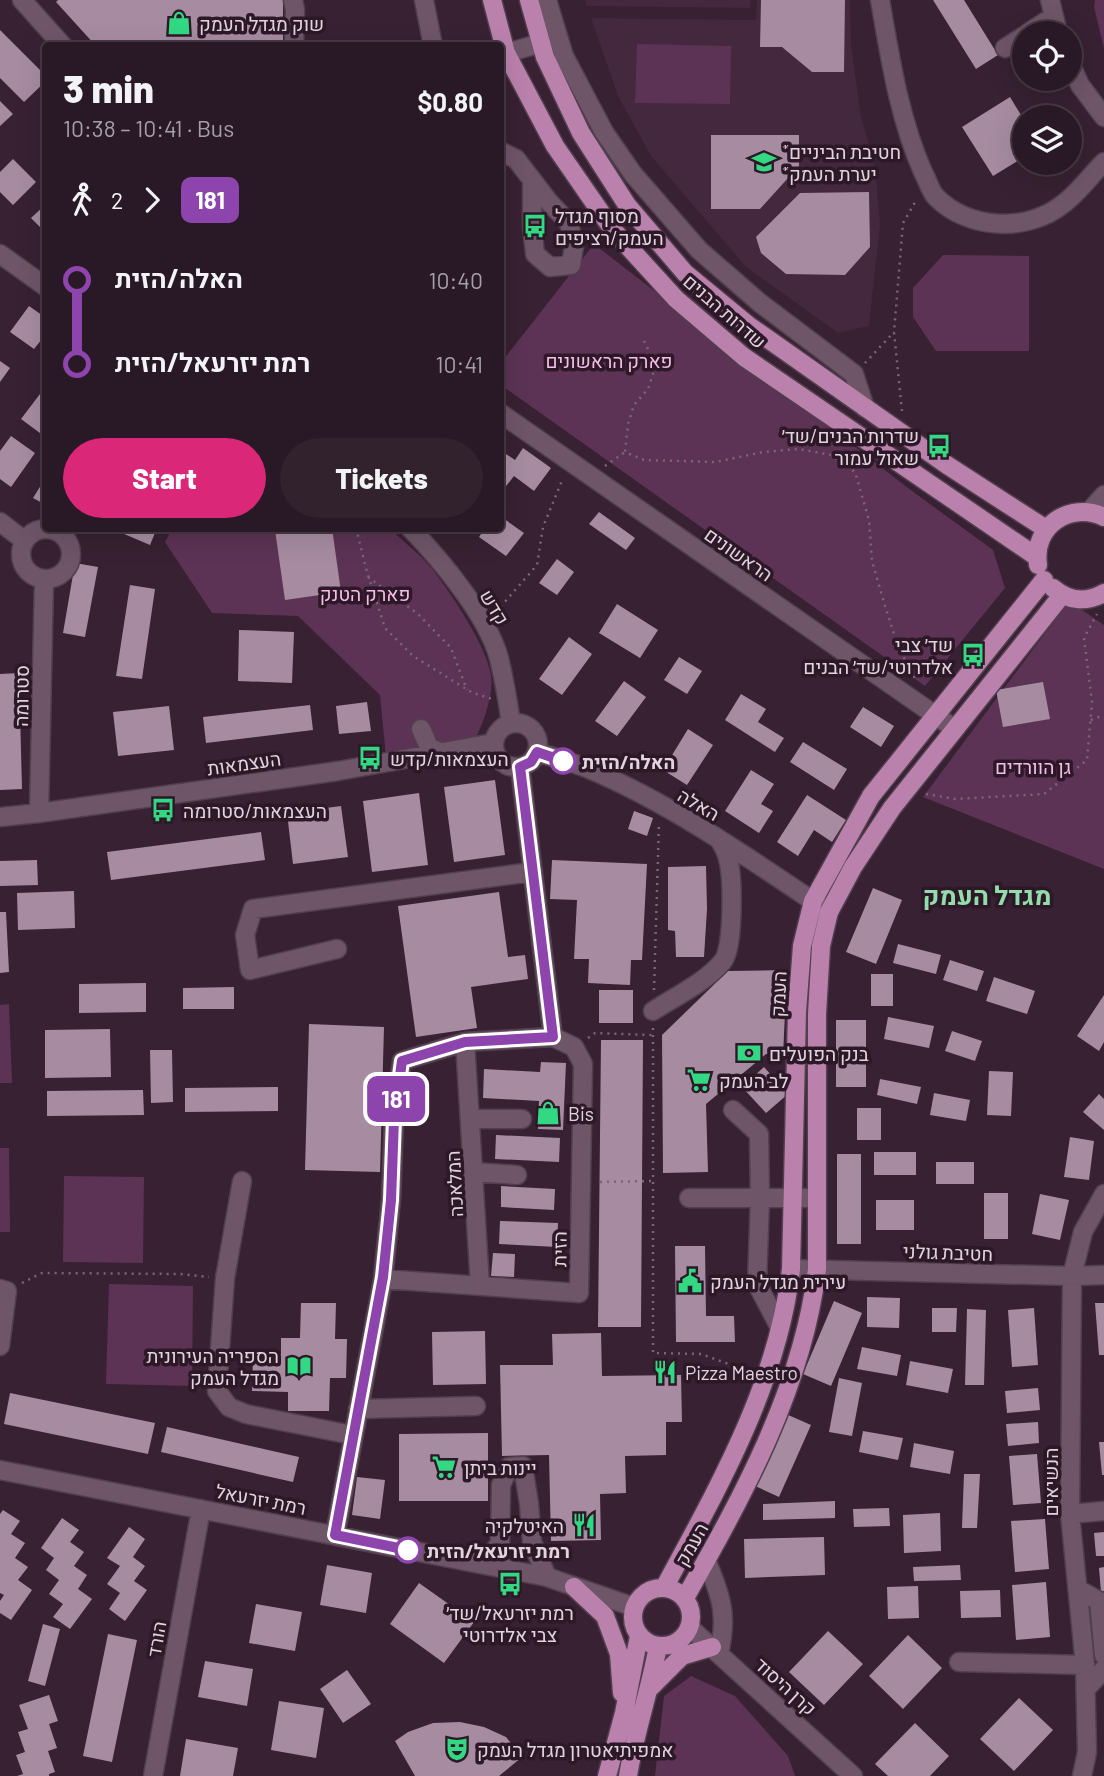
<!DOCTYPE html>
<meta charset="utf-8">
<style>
:root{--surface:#291926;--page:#31222e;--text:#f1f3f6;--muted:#a5a0a7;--line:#453843;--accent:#db2777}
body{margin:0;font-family:Barlow,Heebo,sans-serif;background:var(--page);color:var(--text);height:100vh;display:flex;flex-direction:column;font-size:26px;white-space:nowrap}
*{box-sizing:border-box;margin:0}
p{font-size:23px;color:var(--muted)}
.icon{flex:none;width:38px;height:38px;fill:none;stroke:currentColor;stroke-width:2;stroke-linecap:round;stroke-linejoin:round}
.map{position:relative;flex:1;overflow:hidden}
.sheet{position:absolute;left:42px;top:42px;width:462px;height:490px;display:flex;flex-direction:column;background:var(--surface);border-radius:7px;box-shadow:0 7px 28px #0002,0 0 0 2px var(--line)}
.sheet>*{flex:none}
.badge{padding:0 14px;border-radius:10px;font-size:24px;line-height:46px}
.buttons{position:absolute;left:1012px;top:21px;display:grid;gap:14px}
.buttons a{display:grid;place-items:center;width:70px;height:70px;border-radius:50%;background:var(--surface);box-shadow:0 7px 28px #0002,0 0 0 2px var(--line);font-size:35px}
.map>.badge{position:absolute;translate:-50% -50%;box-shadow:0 0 0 4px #fff}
.legs{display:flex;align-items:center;gap:10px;height:77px;padding:0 21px;font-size:23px}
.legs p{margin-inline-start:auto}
.summary{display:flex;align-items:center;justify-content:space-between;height:119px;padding:0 21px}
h1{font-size:38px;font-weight:800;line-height:52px}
.primary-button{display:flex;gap:14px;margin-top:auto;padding:14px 21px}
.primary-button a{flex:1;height:80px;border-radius:42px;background:var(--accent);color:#fff;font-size:28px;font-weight:800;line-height:80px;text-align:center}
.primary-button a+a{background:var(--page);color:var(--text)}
ul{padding:0 21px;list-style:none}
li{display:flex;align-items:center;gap:24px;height:84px;font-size:26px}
li i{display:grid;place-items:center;width:10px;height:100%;margin:0 9px;background:currentColor}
li i::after{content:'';width:18px;height:18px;margin:-9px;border:5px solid;border-radius:50%;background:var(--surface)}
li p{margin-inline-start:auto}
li:first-child i{background:linear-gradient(#0000 50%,currentColor 0)}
li:last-child i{background:linear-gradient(currentColor 50%,#0000 0)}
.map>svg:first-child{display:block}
.built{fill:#44283e}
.green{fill:#5c3354}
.building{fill:#a78ca1}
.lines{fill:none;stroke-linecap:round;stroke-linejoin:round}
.minor-casing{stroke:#513f4d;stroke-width:21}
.major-casing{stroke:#513f4d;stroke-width:21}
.path{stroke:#7a6776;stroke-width:2.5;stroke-dasharray:2 5;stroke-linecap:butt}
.minor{stroke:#6e5568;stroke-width:18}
.major{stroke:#ba81ad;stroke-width:18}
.line-1-casing{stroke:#fff;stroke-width:16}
.line-1{stroke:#8e44ad;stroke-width:10}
.stop-1-dot{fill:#fff;stroke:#8e44ad;stroke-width:3.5}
.labels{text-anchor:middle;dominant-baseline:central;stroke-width:7;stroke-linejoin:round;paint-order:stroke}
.poi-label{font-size:19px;fill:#e2d4df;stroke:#2d1828;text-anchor:start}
.street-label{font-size:19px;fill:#e2d4df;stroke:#2d1828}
.park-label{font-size:19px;fill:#f6bde8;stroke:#2d1828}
.stop-label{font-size:19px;font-weight:bold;fill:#e2d4df;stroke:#2d1828;text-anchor:start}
.district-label{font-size:26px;font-weight:bold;fill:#93dcac;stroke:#2d1828}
</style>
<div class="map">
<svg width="1104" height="1776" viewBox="0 0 1104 1776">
<rect width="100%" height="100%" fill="#372132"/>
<path class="built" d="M585,0h166l-1,8 -163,-2z
M757,0h93l1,45 10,72 14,50 5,58 -11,101 -31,7 -92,-66 -95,-111 -33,-60 -27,-78 165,2z"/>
<path class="green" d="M1095,0h9v48l-10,-41z
M637,44l94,2 -1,58 -95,-1z
M594,244l314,244 85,62 12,38 -80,98 -424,-301 -1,-21z
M943,255l86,1v95h-93l-23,-34v-29z
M172,529h218c14,13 31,26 43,41 19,25 53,75 58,105 3,18 -8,52 -18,67l-87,15 -6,-62 -82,-79 -86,-3 -47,-71z
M1069,601l35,24v244l-181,-72z
M9,1004l3,79h-12v-78z
M0,1148h9l1,84h-10z
M64,1176l80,1 -1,86 -80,-1z
M109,1284l84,2 -1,100 -86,-2z
M691,1676l44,20 53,60 7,20h-140l9,-80z"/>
<path class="building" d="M58,0h225v44l-187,2 -40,-44z
M761,0h84l-1,72h-32l-30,-25h-22z
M933,0h31l34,55 -22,14z
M0,30l46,46v5l-22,21 -24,-24z
M1010,97l14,23v37l-31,19 -31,-49z
M0,101l13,13 -13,12z
M711,135h88v31l-39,43h-49z
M13,159l23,23 -23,23 -13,-13v-20z
M869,192l1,55 -25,28 -59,-1 -25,-21 -5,-16 44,-44z
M46,204v29l-15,-15z
M29,306l17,12v16l-12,15 -24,-17z
M0,361l10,7 -10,14z
M46,386v48l-2,2 -23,-17z
M11,436l24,17 -24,34 -11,-8v-28z
M523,448l28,20 -17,23 -20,-15 -11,14 -3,-2v-38l15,10z
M46,477v28l-13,-7z
M599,512l36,26 -9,12 -37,-26z
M500,516l24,17 -18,23 -27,-19 6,-9h15z
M110,528h47l-7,17z
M282,528h50l9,64 -56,8 -10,-70z
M557,559l17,13 -17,23 -18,-12z
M75,563l23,4 -13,70 -22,-4z
M130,585l25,4 -13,90 -26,-3z
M617,604l41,26 -18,28 -41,-25z
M239,630l55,2 -2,51 -54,-2z
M569,637l23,17 -30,41 -23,-16z
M679,657l23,14 -15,23 -23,-14z
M19,673l3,116 -22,1v-116z
M624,681l22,16 -29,39 -22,-15z
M1043,682l7,37 -47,8 -7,-37z
M741,694l25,15 -8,13 26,16 -9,14 -50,-32z
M367,702l4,29 -32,3 -3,-28z
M310,705l3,25 -107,13 -3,-26z
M169,706l5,44 -56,6 -5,-44z
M863,707l31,19 -13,21 -31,-20z
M688,729l25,16 -26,40 -24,-15z
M803,742l44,27 -13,21 -44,-28z
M751,770l23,14 -13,20 12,7 -14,22 -34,-22z
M495,780l10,75 -51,7 -10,-75z
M419,793l9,72 -56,7 -9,-71z
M807,795l39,25 -14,22 -18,-12 -16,26 -21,-14z
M341,806l7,51 -55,7 -6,-51z
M634,811l19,7 -6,18 -19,-7z
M261,832l4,28 -154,20 -4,-28z
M37,860l1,25 -38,1v-25z
M552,860l95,4 -5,96h-11l-1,25 -42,-2 1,-24h-15l3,-59 -27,-1z
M706,866l1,43 -3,48h-28l-1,-26 -7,-1v-63z
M873,888l29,12 -26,64 -30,-12z
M74,891l1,37 -57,2 -1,-37z
M499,892l9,65 17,-2 3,24 -57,8 6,41 -61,9 -18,-131z
M0,912h6l3,60 -9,1z
M898,944l43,11 -5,19 -43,-11z
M950,960l34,11 -7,20 -34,-11z
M787,970l-4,86 -17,-2 -60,50 2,68 -45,1 -1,-138 66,-64z
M871,974h22v32h-22z
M994,977l41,14 -8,23 -41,-13z
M146,983v29l-67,1v-29z
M234,987v22h-51v-21z
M599,990h34v33h-34z
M1104,995v47l-5,9 -22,-15z
M888,1017l46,9 -5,22 -45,-9z
M836,1020h30v67h-30z
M309,1024l75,3 -4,145 -75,-2z
M110,1029l1,48 -66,1v-48z
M952,1031l30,10 -7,20 -30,-10z
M601,1040h42l-2,287h-43z
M150,1050h22l1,52 -22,1z
M541,1062l25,1 -3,67 -25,-1 1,-28 -56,-3 1,-29 56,3z
M764,1067l24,27 -22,19 -24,-26z
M989,1071l24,1 -2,44 -24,-1z
M880,1079l41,8 -4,17 -40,-9z
M278,1087v24l-93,1v-24z
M143,1090l1,25 -97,1v-25z
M934,1093l36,7 -4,21 -36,-6z
M1099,1094l5,5v31l-21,-18z
M857,1108h24v32h-24z
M496,1135l64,3 -1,24 -64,-3z
M1070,1137l24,4 -5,39 -25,-3z
M874,1152h42v23h-42z
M837,1154h24v90h-24z
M936,1162h38v22h-38z
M501,1186l54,3 -1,21 -53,-3z
M984,1193h24v46h-24z
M1040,1194l29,6 -9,40 -28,-6z
M876,1200h38v30h-38z
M500,1221l58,2 -1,24 -58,-3z
M675,1246h30l1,70h28l1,26h-59z
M493,1253l22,1 -1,23 -23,-1z
M867,1297l33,1 -1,30 -32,-1z
M834,1301l28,12 -31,73 -28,-12z
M301,1303h35l-1,36h12l-1,39h-16l-1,33h-41v-19l-36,-1 1,-38 28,1v-16h19z
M1095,1303h9v52h-5z
M932,1308h25l-1,24h-24z
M1034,1308l4,57 -26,2 -4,-57z
M967,1309l19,1 -2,75h-19z
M485,1331l1,53 -53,1 -1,-53z
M601,1333l1,43 79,-1 1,47h-16v33l-41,1 1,37 -26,1 1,46 -50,1 -2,-86 -47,1 -2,-91h53l-1,-31z
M862,1347l39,8 -4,21 -40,-7z
M910,1361l43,8 -5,24 -42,-8z
M839,1378l23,5 -10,53 -23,-4z
M1038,1388l2,22 -33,3 -2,-22z
M10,1393l145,30 -7,31 -144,-30z
M786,1414l25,11 -32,72 -26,-12z
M1038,1422l1,21 -31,3 -2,-22z
M167,1427l132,30 -6,25 -132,-30z
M863,1431l40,7 -5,22 -39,-8z
M488,1433v68h-89v-67z
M1099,1442h5v33h-2z
M914,1443l40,8 -4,23 -40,-7z
M1037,1454l4,49 -28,2 -4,-49z
M964,1474h16l-3,54h-15z
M357,1477l28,3 -5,39 -28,-4z
M835,1501v17l-72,2v-16z
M889,1508l1,18 -36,1 -1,-18z
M3,1510l17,11 -9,13 14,9 -10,15 13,9 -10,13 14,10 -21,30 -11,-7v-12l4,-6 -4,-2v-79z
M940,1513l1,38 -37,2 -1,-38z
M62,1518l17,12 -9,12 14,10 -10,14 13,9 -9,14 14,10 -22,30 -17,-12 10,-13 -14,-10 10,-14 -13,-10 8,-12 -13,-10z
M1045,1519l4,50 -34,3 -4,-51z
M129,1527l16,12 -12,18 12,9 -11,15 13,9 -22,31 -16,-12 11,-16 -13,-9 13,-18 -13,-8z
M1104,1532v24h-8l-2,-23z
M824,1537l1,38 -80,3 -1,-39z
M327,1565l45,8 -6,40 -46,-8z
M960,1565l1,15 -47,1 -1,-14z
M1104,1567v24l-3,1 -2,-24z
M1046,1582l4,55 -34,3 -4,-55z
M419,1583l55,39 -30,41 -54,-39z
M918,1586l1,32 -31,1 -1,-32z
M1000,1590l1,27 -40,1 -1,-27z
M256,1604l46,8 -7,39 -46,-8z
M43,1624l17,5 -15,57 -17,-5z
M828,1631l35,33 -39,41 -35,-33z
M108,1634l29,6 -25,122 -29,-6z
M908,1635l34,33 -39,41 -34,-33z
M205,1661l48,8 -6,37 -49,-9z
M347,1670l24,34 -28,19 -23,-34z
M49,1695l9,26 -9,3 8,24 -9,3 7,21 -6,2v2h-32l6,-2 -7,-19 9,-3 -7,-20 10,-3 -9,-24z
M1019,1698l34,32 -39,41 -34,-32z
M279,1701l45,7 -8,50 -45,-8z
M460,1722l24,5 22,10 16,20 -23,19h-84l-20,-35 13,-9 25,-9z
M915,1723l34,33 -19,20h-42l-13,-12z
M186,1739l52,9 -5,28h-53z"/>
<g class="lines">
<g class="minor-casing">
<path id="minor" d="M22,0l41,46
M293,0l2,10 -1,36
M424,0l9,46
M547,0l17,56 40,76 29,42 66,76 61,53 94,71 11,34
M880,0c10,57 19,118 43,172 4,7 7,18 12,24 32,34 92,37 128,8 15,-11 28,-29 41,-42
M1050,0l8,33
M1028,33l26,-17
M1005,48l19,-12
M500,55l41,-12
M1069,61l11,24 24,32
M500,151l16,8 33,43 20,21 5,23 -3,19 -21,2 -15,-13 -3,-28v-46
M0,254l46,33
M500,413l455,316
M1089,512l15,-17
M0,522l25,19
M410,528c31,32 77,87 89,130 5,21 9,44 12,65
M21 554a25 25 0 1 1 50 0a25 25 0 1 1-50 0Z
M494 745a22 22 0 1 1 44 0a22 22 0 1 1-44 0Z
M421,729l8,18 14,7
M537,752c17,6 35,10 52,17 85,36 164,92 240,143
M39,813l5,-233
M0,817l39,-4 299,-42 155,-28
M337,949l-87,21 -5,-35 8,-26 279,-37
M653,1011c23,-15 53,-29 70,-50 11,-14 10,-84 5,-102 -1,-7 -6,-14 -9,-20
M733,1110l26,24 1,64 -3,86 23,44
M471,1119h51
M474,1172l43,3
M242,1181l-17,97 -8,113 12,16 17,7 106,21
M689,1198h127
M791,1269l281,7 32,-1
M383,1279l8,-79 3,-81 8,-58 63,-19
M480,1286l-15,-244 88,-5
M0,1289l7,2 -7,55
M358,1409l118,-3
M0,1470l547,107 87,30
M1070,1514l34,-3
M335,1535l48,-256 196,14 4,-229 -9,-17 -21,-10 -33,-270
M706,1560c15,35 22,55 13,93
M481,1564l19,-20 1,-59 8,-18 14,-1 6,38 3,38 15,35
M1078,1589l21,12 5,54
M689,1627l164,149
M959,1662l126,3
M1086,1689l18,-20
M153,1776l48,-267
M1082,1776l5,-24 -2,-87 -15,-151 2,-238 11,-44 21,-38"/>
</g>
<g class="major-casing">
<path id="major" d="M492,0l14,53 49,93 58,84 63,69 68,58 293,200
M529,0l16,57 36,76 46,72 58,68 63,52 199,140 99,64
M1038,565c-6,-39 32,-64 66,-48
M1053,588c15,13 33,15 51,5
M574,1587l31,29 14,38 3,39
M633 1617a29 29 0 1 1 58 0a29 29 0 1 1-58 0Z
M664,1588c54,-100 114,-204 127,-319l6,-257 5,-66 11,-45 58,-105 173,-216
M685,1598c58,-102 118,-211 132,-329v-255l4,-68 8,-34 24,-45 39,-59 170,-213
M650,1688l32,-32 30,-9
M607,1776l17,-63 15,-77
M628,1776c7,-44 22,-86 30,-130"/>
</g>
<path class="path" d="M644,341l12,24 -8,24 -14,16 -6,19 -3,28 19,8 72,2 47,-10 36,-3 32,6 24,17 14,48 3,41 13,45 14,43 18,33
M865,363l29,-31
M902,411l-8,-79 9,-109 14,-24
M605,466l20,-14
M356,528l11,44 18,56 28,28 58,36 21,7
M368,577l50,37 33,34 16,42
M496,612l41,-47 6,-38 20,-49
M1091,720l13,-5
M926,794l29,5 89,-5 43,-34 5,-58 -8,-64 13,-24
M654,990l5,-168
M653,1028v325l48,1 47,17
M588,1038l7,-5 58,2
M600,1182l52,-1
M22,1283l20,-10 139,1 28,3"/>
<use href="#minor" class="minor"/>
<use href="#major" class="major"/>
</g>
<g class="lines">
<g class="line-1-casing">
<path id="line-1" d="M408,1550l-73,-15 48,-258 8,-77 3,-81 8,-58 63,-19 88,-5 -33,-270 11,-5 6,-10 26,9"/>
</g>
<use href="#line-1" class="line-1"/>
</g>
<defs>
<g id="shop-bare" transform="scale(1.89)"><path d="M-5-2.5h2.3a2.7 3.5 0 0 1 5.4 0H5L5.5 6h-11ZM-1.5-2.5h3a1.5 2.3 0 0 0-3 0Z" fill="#32d882" stroke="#2d1828" stroke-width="2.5" paint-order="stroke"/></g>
<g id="school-bare" transform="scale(1.89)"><path d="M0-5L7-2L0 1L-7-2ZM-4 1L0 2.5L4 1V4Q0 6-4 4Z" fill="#32d882" stroke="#2d1828" stroke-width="2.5" paint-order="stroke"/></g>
<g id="bus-bare" transform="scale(1.89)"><path d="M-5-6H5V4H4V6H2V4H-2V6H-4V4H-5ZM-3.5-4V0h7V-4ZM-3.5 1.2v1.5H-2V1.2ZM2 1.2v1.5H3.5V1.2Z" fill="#32d882" stroke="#2d1828" stroke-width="2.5" paint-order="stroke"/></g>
<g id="bank-bare" transform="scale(1.89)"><path d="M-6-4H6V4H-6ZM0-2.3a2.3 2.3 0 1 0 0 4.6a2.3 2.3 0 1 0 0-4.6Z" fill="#32d882" stroke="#2d1828" stroke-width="2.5" paint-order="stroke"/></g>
<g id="supermarket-bare" transform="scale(1.89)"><path d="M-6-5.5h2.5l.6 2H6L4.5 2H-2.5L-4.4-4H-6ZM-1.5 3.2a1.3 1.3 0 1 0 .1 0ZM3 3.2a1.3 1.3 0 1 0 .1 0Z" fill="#32d882" stroke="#2d1828" stroke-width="2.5" paint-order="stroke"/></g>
<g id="civic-bare" transform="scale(1.89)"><path d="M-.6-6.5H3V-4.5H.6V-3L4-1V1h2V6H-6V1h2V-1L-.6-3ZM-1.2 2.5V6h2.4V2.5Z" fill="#32d882" stroke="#2d1828" stroke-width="2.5" paint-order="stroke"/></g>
<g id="library-bare" transform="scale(1.89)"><path d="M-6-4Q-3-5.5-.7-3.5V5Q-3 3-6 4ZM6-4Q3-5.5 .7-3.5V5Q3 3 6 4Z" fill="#32d882" stroke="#2d1828" stroke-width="2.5" paint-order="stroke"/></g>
<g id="restaurant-bare" transform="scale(1.89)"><path d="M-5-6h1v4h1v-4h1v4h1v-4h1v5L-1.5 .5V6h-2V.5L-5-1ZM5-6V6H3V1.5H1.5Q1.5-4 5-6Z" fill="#32d882" stroke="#2d1828" stroke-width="2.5" paint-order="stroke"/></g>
<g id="theatre-bare" transform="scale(1.89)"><path d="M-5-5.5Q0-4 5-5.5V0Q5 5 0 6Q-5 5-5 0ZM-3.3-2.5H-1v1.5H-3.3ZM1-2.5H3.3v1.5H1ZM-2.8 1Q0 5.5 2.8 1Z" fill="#32d882" stroke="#2d1828" stroke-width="2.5" paint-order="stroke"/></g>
</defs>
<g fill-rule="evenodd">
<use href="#shop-bare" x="179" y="23"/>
<use href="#school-bare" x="764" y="162"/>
<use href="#bus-bare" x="535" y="226"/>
<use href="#bus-bare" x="939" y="446"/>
<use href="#bus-bare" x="973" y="655"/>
<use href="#bus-bare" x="370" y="758"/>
<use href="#bus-bare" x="163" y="810"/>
<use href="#bank-bare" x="749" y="1053"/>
<use href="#supermarket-bare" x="699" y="1080"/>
<use href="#shop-bare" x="548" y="1113"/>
<use href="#civic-bare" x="690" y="1281"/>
<use href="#library-bare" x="299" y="1366"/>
<use href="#restaurant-bare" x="665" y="1372"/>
<use href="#supermarket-bare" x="444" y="1467"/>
<use href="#restaurant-bare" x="584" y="1525"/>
<use href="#bus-bare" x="510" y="1584"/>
<use href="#theatre-bare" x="457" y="1749"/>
</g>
<g class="stop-1-dot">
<circle cx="563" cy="761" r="12"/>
<circle cx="408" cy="1550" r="12"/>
</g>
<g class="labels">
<g class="poi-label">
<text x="199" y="23">שוק מגדל העמק</text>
<text x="784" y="151">"חטיבת הביניים<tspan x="784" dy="22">"יערת העמק</tspan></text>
<text x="555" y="215">מסוף מגדל<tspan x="555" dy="22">העמק/רציפים</tspan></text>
<text x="919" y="435" text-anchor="end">שדרות הבנים/שד׳<tspan x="919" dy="22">שאול עמור</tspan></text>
<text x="953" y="644" text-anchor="end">שד׳ צבי<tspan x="953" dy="22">אלדרוטי/שד׳ הבנים</tspan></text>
<text x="390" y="758">העצמאות/קדש</text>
<text x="183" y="810">העצמאות/סטרומה</text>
<text x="769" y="1053">בנק הפועלים</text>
<text x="719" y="1080">לב העמק</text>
<text x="568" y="1113">Bis</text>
<text x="710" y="1281">עירית מגדל העמק</text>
<text x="279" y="1355" text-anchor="end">הספריה העירונית<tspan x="279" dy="22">מגדל העמק</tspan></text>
<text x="685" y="1372">Pizza Maestro</text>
<text x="464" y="1467">יינות ביתן</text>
<text x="564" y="1525" text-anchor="end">האיטלקיה</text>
<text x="510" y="1612" text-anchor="middle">רמת יזרעאל/שד׳<tspan x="510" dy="22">צבי אלדרוטי</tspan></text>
<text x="477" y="1749">אמפיתיאטרון מגדל העמק</text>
</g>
<g class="street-label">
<text transform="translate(725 311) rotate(41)">שדרות הבנים</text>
<text transform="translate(739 554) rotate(35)">הראשונים</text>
<text transform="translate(495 607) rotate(59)">קדש</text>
<text transform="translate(21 696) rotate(-89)">סטרומה</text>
<text transform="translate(244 763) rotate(-8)">העצמאות</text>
<text transform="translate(699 804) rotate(30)">האלה</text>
<text transform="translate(778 994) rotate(-87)">העמק</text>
<text transform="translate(454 1184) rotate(-93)">המלאכה</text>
<text transform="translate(559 1249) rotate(-89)">הזית</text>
<text transform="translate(948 1252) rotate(2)">חטיבת גולני</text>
<text transform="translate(1050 1482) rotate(-90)">הנשיאים</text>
<text transform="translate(261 1499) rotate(11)">רמת יזרעאל</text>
<text transform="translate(691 1544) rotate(-60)">העמק</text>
<text transform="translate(156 1639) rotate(-80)">הורד</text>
<text transform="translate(786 1686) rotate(42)">קרן היסוד</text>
</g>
<g class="park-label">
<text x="609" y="360">פארק הראשונים</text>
<text x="365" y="593">פארק הטנק</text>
<text x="1033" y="766">גן הוורדים</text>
</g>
<g class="stop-label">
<text x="582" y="761">האלה/הזית</text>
<text x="427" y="1550">רמת יזרעאל/הזית</text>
</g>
<g class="district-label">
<text x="987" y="894">מגדל העמק</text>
</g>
</g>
</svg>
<div class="buttons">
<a><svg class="icon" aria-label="locate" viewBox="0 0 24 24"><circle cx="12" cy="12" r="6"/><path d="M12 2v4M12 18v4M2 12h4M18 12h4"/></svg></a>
<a><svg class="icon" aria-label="layers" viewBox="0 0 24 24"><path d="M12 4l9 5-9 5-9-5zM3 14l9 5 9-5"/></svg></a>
</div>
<b class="badge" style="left:396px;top:1099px;background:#8e44ad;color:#fff">181</b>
<section class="sheet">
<div class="summary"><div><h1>3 min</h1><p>10:38 – 10:41 · Bus</p></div><b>$0.80</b></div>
<div class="legs"><svg class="icon" aria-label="walk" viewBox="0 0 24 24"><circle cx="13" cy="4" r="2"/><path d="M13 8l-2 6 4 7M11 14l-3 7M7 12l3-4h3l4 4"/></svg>2<svg class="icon" aria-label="forward" viewBox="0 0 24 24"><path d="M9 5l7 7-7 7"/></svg><b class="badge" style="background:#8e44ad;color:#fff">181</b></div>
<ul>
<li><i style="color:#8e44ad"></i><b>האלה/הזית</b><p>10:40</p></li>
<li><i style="color:#8e44ad"></i><b>רמת יזרעאל/הזית</b><p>10:41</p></li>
</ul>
<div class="primary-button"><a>Start</a><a>Tickets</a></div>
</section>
</div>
